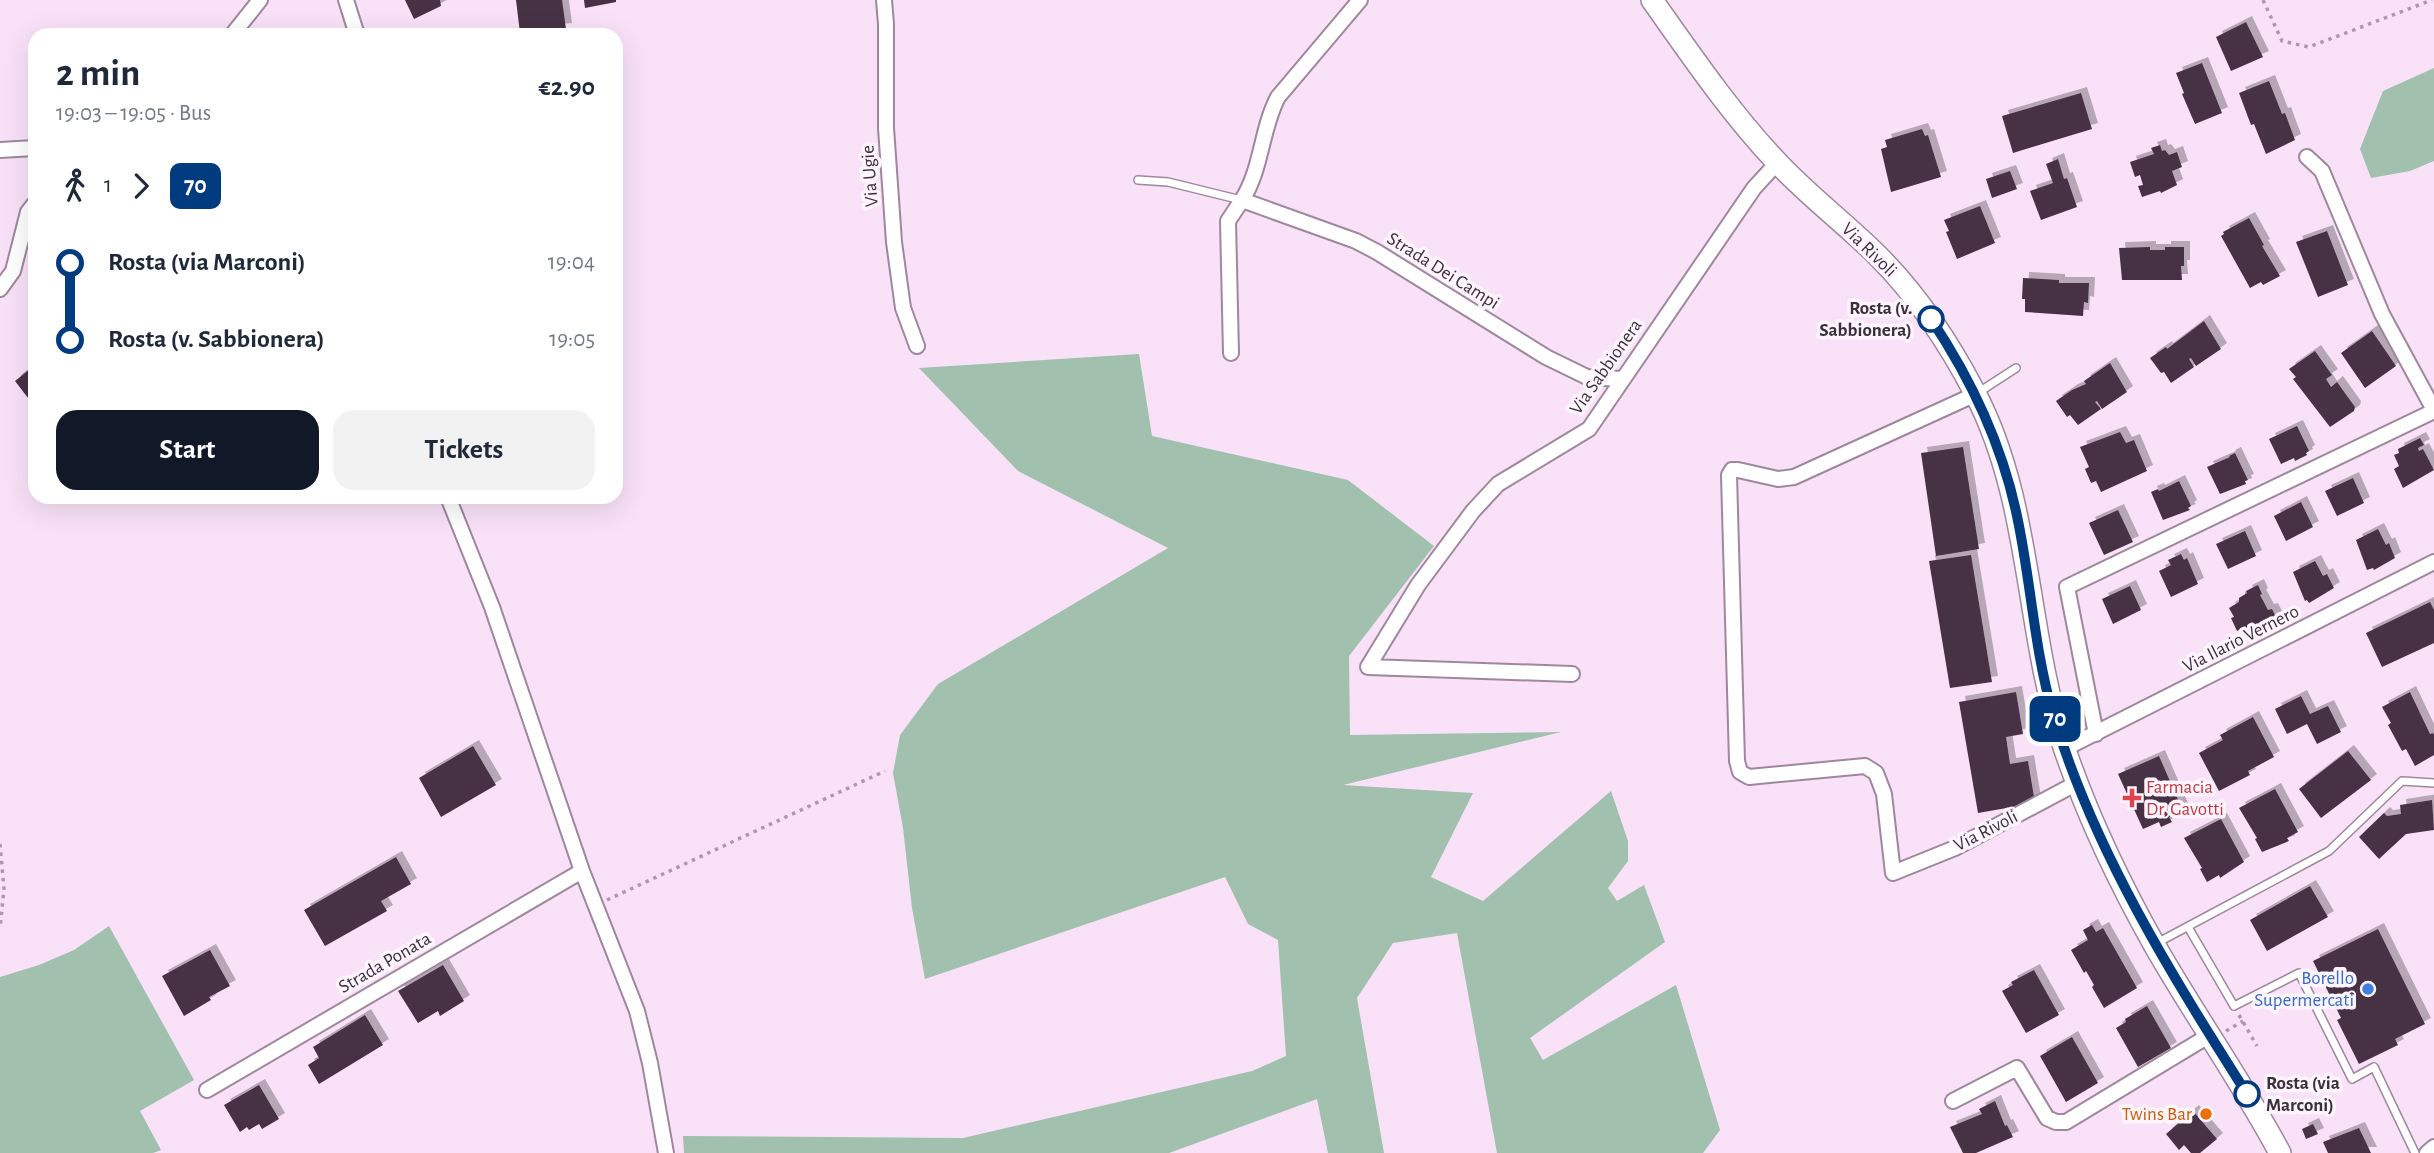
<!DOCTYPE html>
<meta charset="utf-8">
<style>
:root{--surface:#fff;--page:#f2f2f3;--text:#1f2937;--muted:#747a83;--accent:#111827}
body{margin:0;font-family:"Alegreya Sans",sans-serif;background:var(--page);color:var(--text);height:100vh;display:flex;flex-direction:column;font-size:26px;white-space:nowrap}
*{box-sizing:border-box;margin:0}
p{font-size:23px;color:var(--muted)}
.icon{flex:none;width:38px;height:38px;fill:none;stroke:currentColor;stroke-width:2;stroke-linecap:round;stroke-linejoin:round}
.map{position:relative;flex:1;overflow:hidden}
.side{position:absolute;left:28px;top:28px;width:595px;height:476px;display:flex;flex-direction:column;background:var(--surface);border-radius:21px;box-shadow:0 7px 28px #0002}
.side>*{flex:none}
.badge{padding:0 14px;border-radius:10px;font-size:24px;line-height:46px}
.map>.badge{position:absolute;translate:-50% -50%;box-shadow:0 0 0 4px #fff}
.legs{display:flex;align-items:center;gap:10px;height:77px;padding:0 28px;font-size:23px}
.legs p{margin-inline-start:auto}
.overview{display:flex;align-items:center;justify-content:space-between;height:119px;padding:0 28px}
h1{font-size:38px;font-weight:700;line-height:52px}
.cta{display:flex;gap:14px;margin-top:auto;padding:14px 28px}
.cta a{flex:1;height:80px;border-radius:21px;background:var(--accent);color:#fff;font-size:28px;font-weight:700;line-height:80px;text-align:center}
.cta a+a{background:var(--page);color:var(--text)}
ul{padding:0 28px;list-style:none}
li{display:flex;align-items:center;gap:24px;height:77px;font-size:26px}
li i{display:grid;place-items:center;width:10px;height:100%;margin:0 9px;background:currentColor}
li i::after{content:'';width:18px;height:18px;margin:-9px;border:5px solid;border-radius:50%;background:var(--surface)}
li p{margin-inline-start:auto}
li:first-child i{background:linear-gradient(#0000 50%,currentColor 0)}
li:last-child i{background:linear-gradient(currentColor 50%,#0000 0)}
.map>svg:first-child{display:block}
.green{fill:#a1c0ae}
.building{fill:#463045;filter:url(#shadow)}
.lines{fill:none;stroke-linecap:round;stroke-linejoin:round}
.lane-casing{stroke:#9d889c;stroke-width:10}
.street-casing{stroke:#9d889c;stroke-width:18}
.secondary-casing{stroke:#9d889c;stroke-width:24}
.path{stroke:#ac9aab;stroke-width:3.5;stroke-dasharray:3.5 5;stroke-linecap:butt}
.lane{stroke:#fff;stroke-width:7}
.street{stroke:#fff;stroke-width:14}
.secondary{stroke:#fff;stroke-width:21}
.line-1-casing{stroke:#fff;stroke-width:16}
.line-1{stroke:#003b80;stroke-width:10}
.stop-1-dot{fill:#fff;stroke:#003b80;stroke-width:3.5}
.health-dot{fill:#e0444e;stroke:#fef4fd;stroke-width:2.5}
.shop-dot{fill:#3f7fe0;stroke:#fef4fd;stroke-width:2.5}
.food-dot{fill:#e8710a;stroke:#fef4fd;stroke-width:2.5}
.labels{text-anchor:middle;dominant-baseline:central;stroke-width:7;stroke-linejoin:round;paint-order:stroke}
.street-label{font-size:19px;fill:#393039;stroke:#fef4fd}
.stop-label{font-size:19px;font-weight:bold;fill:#393039;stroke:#fef4fd;text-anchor:end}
.health-label{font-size:19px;fill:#be3a42;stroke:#fef4fd;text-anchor:start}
.shop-label{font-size:19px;fill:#366cbe;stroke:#fef4fd;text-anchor:end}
.food-label{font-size:19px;fill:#c56008;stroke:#fef4fd;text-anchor:end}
</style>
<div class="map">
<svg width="2434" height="1153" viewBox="0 0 2434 1153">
<defs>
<filter id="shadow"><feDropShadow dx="6" dy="-6" stdDeviation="0" flood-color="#0004"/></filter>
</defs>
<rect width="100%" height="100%" fill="#f9e2f8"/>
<path class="green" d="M2434,68v93l-24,10 -39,7 -11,-29 23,-58z
M1139,354l13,82 196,44 86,66 -85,110 1,79 211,-3 -218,53 130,8 -42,84 52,24 128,-110 17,50v20l-20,27 9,13 27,-16 21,57 -135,96 13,22 133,-75 44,145 -17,23h-206l-40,-220 -64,10 -36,55 27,155h-56l-11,-54 -148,54h-485l-1,-17 280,2 289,-67 34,-15 -8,-116 -30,-16 -23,-47 -300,102 -13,-71 -9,-80 -10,-55 7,-38 38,-51 230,-136 -150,-77 -99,-103z
M109,926l85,154 -54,31 21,39 -8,3h-153v-176l39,-12 35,-15z"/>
<path class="building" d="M405,0h35l1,6 -27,13z
M516,0h46l4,29 -46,4z
M584,0h32v2l-31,6z
M2246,22l17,35 -32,14 -15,-34z
M2202,63l20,50 -27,11 -13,-30 2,-1 -8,-20z
M2269,81l13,33 3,-1 10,27 -29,14 -12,-30 -3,1 -12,-32z
M2081,93l11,36 -79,24 -11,-37z
M1922,129l3,7 3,-1 13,42 -50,15 -10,-43 6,-2 -2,-7z
M2160,145l2,6 3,-1 4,5 8,-3 5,15 -10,4 5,14 -16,8 -1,-2 -18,6 -4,-11 5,-1 -3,-10 -5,2 -5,-15 24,-8 -3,-6z
M2058,159l6,20 3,-1 10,29 -36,13 -11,-29 23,-8 -7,-19z
M2010,171l7,18 -25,9 -6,-19z
M1980,206l15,37 -38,16 -11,-27 3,-1 -5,-11z
M2249,218l15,27 -2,1 18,30 -17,9 -2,-3 -11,6 -29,-52 3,-2 -1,-2z
M2327,231l21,54 -30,12 -22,-55z
M2150,247v3h15v-3h19v19h-3l1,14h-60l-3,-32z
M2023,278l36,2v3h30l-1,20 -4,-1 -1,14 -58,-4v-13h-3z
M2204,321l17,28 -25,17 -5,-8 -2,1 5,8 -23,16 -7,-11 -3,1 -11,-15 16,-11 1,2z
M2372,331l24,35 -31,22 -24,-35z
M2315,351l17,24 -6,4 5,8 6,-5 18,25 -1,4 -24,16 -37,-48 3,-2 -7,-8z
M2110,363l17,29 -25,17 -5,-8 -2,1 6,7 -23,16 -8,-10 -3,2 -11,-16 16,-11 14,-6 -2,-3z
M35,365v42l-20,-26z
M2297,426l12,25 -3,2 1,2 -12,6 -1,-3 -13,6 -12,-25z
M2120,432l6,11 8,-3 13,31 -46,21 -5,-11 -5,2 -6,-14 4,-2 -9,-20z
M2420,438l4,7 -6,3 1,3 4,-2 11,21 -31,18 -9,-19 5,-3 -5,-11 5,-2 -1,-4z
M1963,447l16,102 -43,7 -15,-103z
M2235,453l13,27 -3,1 1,3 -26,10 -13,-27 23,-10 -1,-1z
M2353,478l11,25 -27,13 -12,-25z
M2179,481l12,25 -3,2 2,2 -27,10 -12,-28 7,-3 1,2z
M2301,502l12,25 -27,14 -12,-25z
M2118,510l15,32 -29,13 -15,-32z
M2378,529l8,16 3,-2 6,15 -21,12 -1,-2 -6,2 -11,-30z
M2245,531l11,25 -28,13 -12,-25z
M2181,554l3,6 3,-2 11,26 -27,13 -12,-26 12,-6 -3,-5z
M1971,555l21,127 -42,6 -21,-127z
M2315,561l8,15 4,-2 7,14 -25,15 -2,-3 -2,1 -12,-29z
M2258,585l4,9 -2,1 8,15 4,-1 4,8 -29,15 -2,-5 -8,4 -6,-13 3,-1 -5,-9 10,-6v-4l8,-5 -1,-2z
M2130,586l11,24 -28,14 -11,-25z
M2430,602l4,8v33l-52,24 -16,-34z
M2016,692l7,42 -17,3 4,27 18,-3 7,42 -57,10 -19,-111z
M2410,692l20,42 3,-1 1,2v20l-19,11 -9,-17 -4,2 -14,-26 3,-2 -9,-16z
M2301,696l9,18 18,-8 13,26 -24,12 -10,-20 -20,10 -12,-25z
M2253,717l21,40 -26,14 2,4 -31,16 -20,-38 24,-13 -3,-5z
M473,746l23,39 -55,32 -22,-39z
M2348,751l23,29 -50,38 -22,-29z
M2159,756l24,55 -14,6 3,5 -11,5 -2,-5 -16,7 -25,-55z
M2275,789l23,43 -11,6 2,3 -27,11 -7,-13 2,-1 -18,-30z
M2432,800l2,30 -28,4 -27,25 -20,-22 25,-24 3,3 14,-2 -1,-9z
M2221,819l23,43 -24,16 -1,-3 -12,7 -7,-13 2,-1 -18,-30z
M396,857l15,27 -30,17 6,10 -62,35 -21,-36z
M2310,886l18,31 -61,34 -17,-31z
M2092,925l4,7 7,-4 34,60 -33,20 -12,-21 2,-2 -8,-14 -2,2 -13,-23 17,-10 -5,-10z
M2378,929l47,95 -30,15 3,6 -39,19 -22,-44 4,-2 -28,-57z
M210,950l20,36 -21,11 2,3 -27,16 -22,-40z
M443,965l21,36 -24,15 -2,-5 -20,12 -20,-32z
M2034,970l25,45 -33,18 -24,-42 11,-6 -2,-3z
M2147,1006l24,42 -33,19 -22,-39 10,-6 -1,-3z
M365,1015l18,30 -64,39 -11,-19 11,-7 -6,-11z
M2072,1037l26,46 -32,19 -26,-46z
M259,1085l20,34 -17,10 -3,-5 -10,6 -2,-3 -7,5 -16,-27z
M1995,1101l10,25 2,-1 6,12 -37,16h-13l-13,-26 32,-13 -3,-5z
M2193,1111l24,28 -17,14h-9l-7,-8 -5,5 -13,-16z
M2313,1124l5,10 -12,5 -4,-10z
M2359,1128l12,25h-43l-5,-11z"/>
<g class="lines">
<g class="lane-casing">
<path id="lane" d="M1138,180l30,2 73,18
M1976,394l40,-26
M2188,927l46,79 65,-33 53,106 22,-12 41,86
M2155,944l174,-93 73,-70 32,2"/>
</g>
<g class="street-casing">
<path id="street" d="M346,0l11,35
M884,0l2,24v104l8,114 9,66 14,38
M232,35l28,-35
M0,150l35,-2
M2307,157l15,14 60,143 52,96
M1242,200c20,-31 19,-71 36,-103l82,-97
M0,289l13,-18 15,-59 7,-9
M1231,353l-3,-132 14,-21 114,41 21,11 169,105 41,20 34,2
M1976,394l-182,83 -16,2 -40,-9h-6l-3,5 8,286 3,11 9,5 116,-11 11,7 8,21 9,79 62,-25 122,-65
M448,497l44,110 90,264 55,140 13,52 16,90
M1572,674l-204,-7 50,-82 55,-74 25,-27 91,-55 165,-241 23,-25
M2096,734l-29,-147 367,-176
M2064,749l370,-187
M207,1090l375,-219
M1953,1101l64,-33 30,50 9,4h10l144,-87
M2427,1153l7,-6"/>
</g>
<g class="secondary-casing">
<path id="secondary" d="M1652,0c39,55 77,111 123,160 31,34 70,63 103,96 40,40 71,87 97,137 58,111 50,241 90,357 23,67 55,134 90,196 40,70 87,136 125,207"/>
</g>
<path class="path" d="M2263,0l19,41 27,6 123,-47
M0,844l4,45 -4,39
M607,900l278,-129
M2239,1015l18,31
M2226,1031l17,-10"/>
<use href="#lane" class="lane"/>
<use href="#street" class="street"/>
<use href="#secondary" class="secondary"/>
</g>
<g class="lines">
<g class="line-1-casing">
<path id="line-1" d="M1931,319c40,60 71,125 86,197 14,65 17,133 36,198 41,137 118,260 194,380"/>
</g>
<use href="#line-1" class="line-1"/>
</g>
<g class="stop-1-dot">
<circle cx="1931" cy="319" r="12"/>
<circle cx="2247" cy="1094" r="12"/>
</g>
<path class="health-dot" d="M2128.5 787.5h7v7h7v7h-7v7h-7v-7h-7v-7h7z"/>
<circle class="shop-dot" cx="2368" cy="989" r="7"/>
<circle class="food-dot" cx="2206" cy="1114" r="7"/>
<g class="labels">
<g class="street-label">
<text transform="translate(870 176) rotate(-94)">Via Ugie</text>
<text transform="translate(1869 250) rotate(44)">Via Rivoli</text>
<text transform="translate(1443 271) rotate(32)">Strada Dei Campi</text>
<text transform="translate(1606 367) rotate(-55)">Via Sabbionera</text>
<text transform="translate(2241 639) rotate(-27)">Via Ilario Vernero</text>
<text transform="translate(1986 831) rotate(-27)">Via Rivoli</text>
<text transform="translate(385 963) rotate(-30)">Strada Ponata</text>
</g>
<g class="stop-label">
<text x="1912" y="308">Rosta (v.<tspan x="1912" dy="22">Sabbionera)</tspan></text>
<text x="2266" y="1083" text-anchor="start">Rosta (via<tspan x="2266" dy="22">Marconi)</tspan></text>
</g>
<g class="health-label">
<text x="2146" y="787">Farmacia<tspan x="2146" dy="22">Dr. Gavotti</tspan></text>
</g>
<g class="shop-label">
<text x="2354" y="978">Borello<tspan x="2354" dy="22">Supermercati</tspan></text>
</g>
<g class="food-label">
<text x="2192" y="1114">Twins Bar</text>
</g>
</g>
</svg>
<b class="badge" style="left:2055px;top:719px;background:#003b80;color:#fff">70</b>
<section class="side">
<div class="overview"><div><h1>2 min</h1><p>19:03 – 19:05 · Bus</p></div><b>€2.90</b></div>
<div class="legs"><svg class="icon" aria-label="walk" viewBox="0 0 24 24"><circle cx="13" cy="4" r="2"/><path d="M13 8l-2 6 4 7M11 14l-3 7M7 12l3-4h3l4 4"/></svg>1<svg class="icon" aria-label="forward" viewBox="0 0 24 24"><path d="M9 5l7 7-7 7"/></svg><b class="badge" style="background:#003b80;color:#fff">70</b></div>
<ul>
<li><i style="color:#003b80"></i><b>Rosta (via Marconi)</b><p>19:04</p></li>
<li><i style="color:#003b80"></i><b>Rosta (v. Sabbionera)</b><p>19:05</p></li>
</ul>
<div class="cta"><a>Start</a><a>Tickets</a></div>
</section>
</div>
